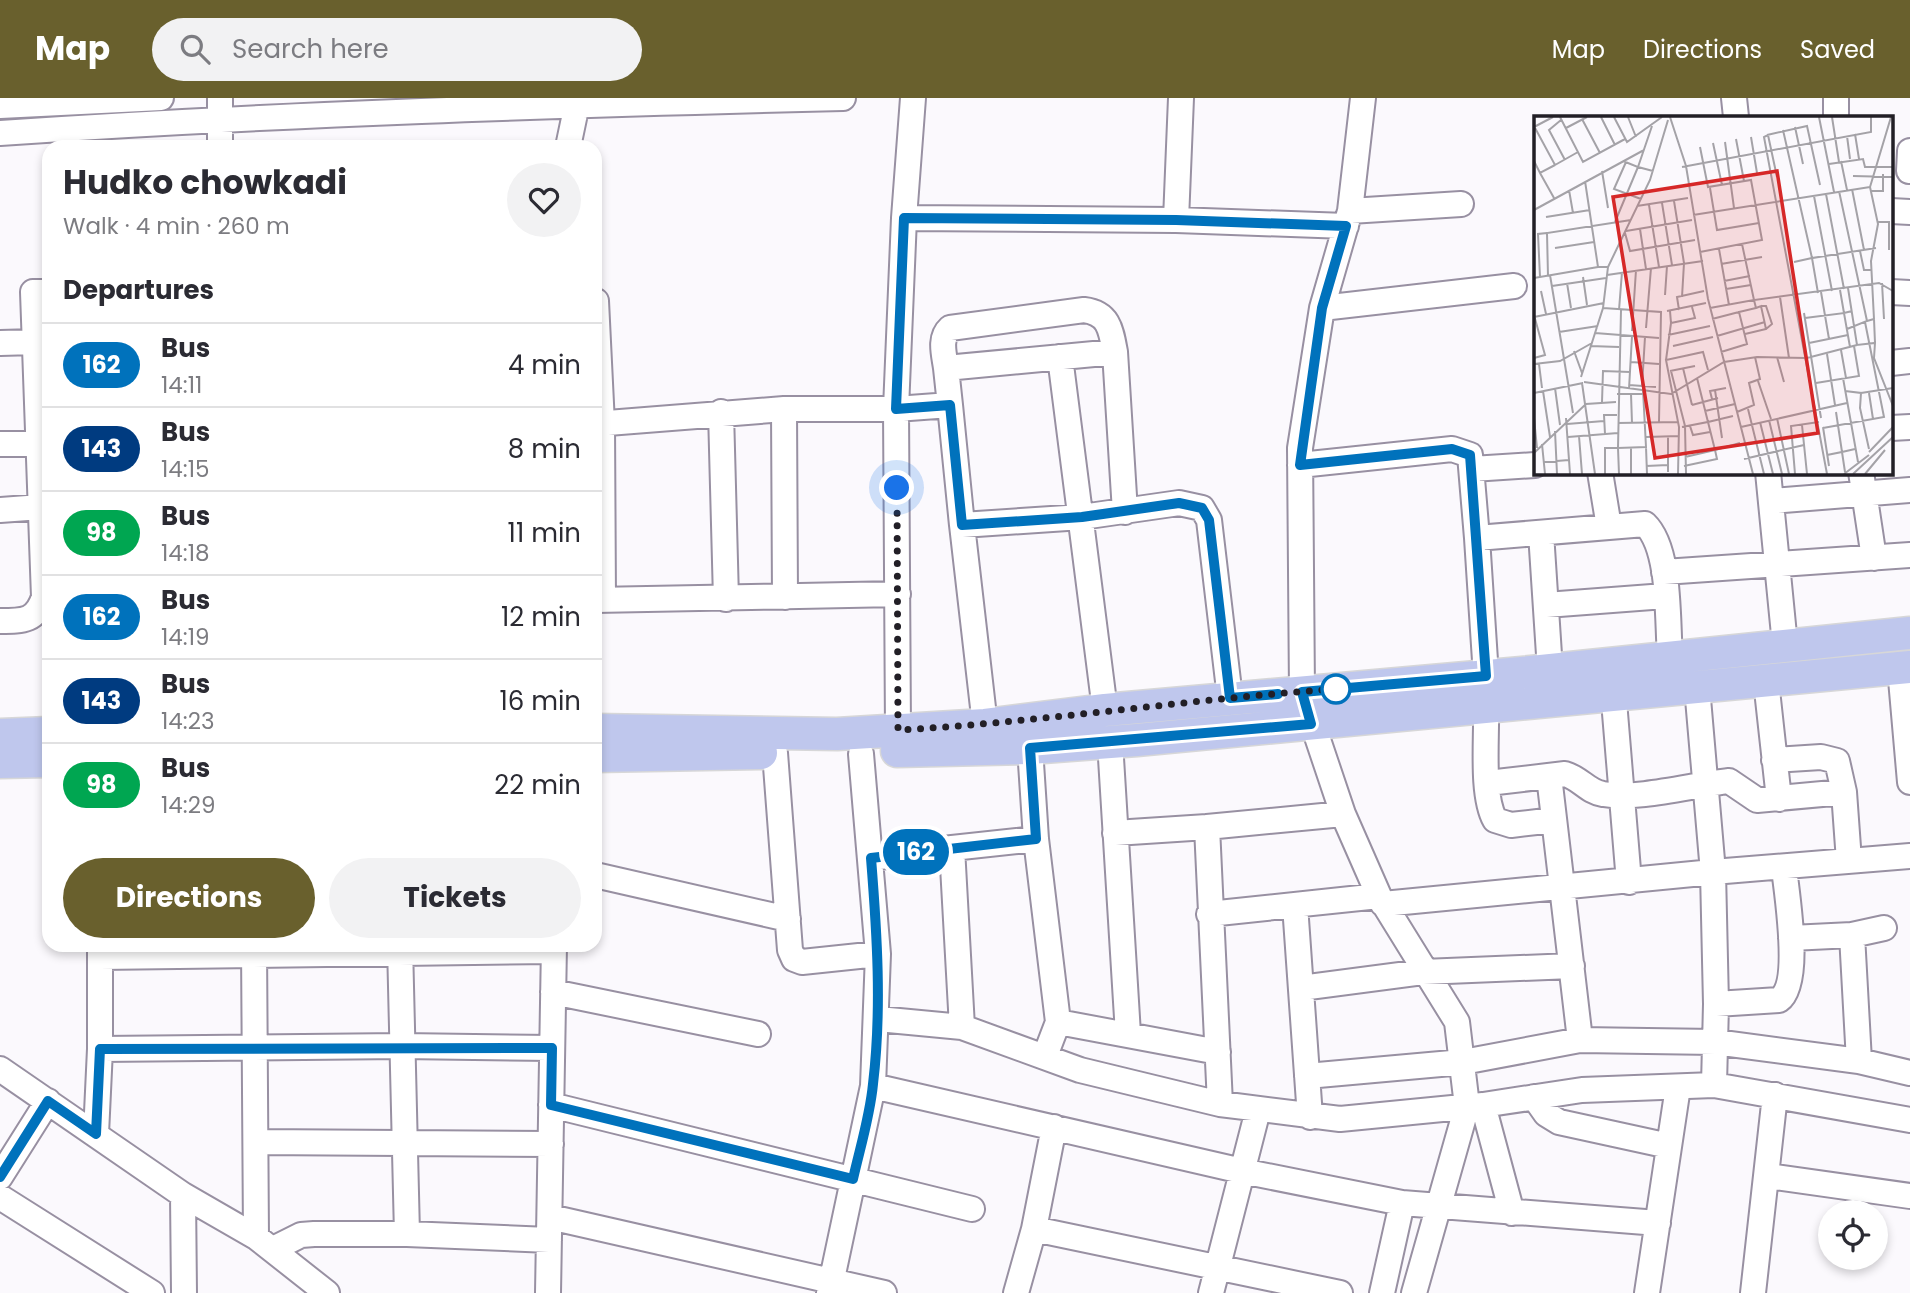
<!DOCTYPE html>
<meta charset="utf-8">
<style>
:root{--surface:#fff;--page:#f2f2f3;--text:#2b2b33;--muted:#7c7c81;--line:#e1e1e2;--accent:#69602d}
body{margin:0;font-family:Poppins,sans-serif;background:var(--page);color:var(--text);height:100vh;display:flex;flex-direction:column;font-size:26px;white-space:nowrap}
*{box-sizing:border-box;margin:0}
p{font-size:23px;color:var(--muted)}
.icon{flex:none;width:38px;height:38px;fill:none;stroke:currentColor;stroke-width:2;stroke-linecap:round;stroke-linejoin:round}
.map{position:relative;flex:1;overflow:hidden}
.side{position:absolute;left:42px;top:42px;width:560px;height:812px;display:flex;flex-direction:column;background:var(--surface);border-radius:21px;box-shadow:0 4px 10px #0003}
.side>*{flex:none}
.badge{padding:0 14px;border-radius:23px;font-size:24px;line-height:46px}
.buttons{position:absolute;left:1818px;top:1102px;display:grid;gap:14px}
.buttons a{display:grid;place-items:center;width:70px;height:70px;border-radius:50%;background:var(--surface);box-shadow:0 4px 10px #0003;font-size:35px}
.you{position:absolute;width:35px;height:35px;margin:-18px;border:5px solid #fff;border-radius:50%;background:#1a73e8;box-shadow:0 0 0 10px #1a73e833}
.map>.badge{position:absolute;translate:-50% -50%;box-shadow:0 0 0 4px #fff}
h2{padding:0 21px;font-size:26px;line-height:63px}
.round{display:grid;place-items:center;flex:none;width:74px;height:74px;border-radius:37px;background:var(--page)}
.overview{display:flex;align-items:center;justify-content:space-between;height:119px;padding:0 21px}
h1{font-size:33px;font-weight:700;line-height:52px}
.primary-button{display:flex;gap:14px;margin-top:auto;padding:14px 21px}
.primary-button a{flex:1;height:80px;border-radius:42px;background:var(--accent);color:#fff;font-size:28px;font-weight:700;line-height:80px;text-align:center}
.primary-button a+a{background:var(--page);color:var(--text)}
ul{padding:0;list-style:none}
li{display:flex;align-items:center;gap:21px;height:84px;padding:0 21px;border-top:2px solid var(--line)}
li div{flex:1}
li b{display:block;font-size:26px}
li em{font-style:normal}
li .badge{min-width:77px;font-weight:700;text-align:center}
header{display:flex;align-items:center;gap:42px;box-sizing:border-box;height:98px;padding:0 35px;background:var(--accent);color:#fff}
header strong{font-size:33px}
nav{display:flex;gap:38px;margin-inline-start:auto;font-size:24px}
.search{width:490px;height:63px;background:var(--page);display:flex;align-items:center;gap:18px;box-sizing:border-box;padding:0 24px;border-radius:38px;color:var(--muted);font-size:26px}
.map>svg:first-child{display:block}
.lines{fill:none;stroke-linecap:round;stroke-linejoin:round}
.minor-casing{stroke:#9890a2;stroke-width:28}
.major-casing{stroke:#d7d7d8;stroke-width:35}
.minor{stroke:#fff;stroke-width:24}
.major{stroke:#bfc7ed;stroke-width:32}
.line-casing{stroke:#fff;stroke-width:16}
.line{stroke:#0072bc;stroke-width:10}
.walk{stroke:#221f26;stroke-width:7;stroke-dasharray:0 12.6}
.stop-dot{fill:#fff;stroke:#0072bc;stroke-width:3.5}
.inset-road{fill:none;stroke:#a4a2a7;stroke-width:2}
.view{fill:#d62828;fill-opacity:0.15;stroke:#d62828;stroke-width:3.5}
.inset-edge{fill:none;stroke:#221f26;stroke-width:3.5}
</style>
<header>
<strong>Map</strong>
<div class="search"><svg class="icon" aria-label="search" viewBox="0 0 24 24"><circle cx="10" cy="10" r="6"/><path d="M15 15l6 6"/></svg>Search here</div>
<nav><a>Map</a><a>Directions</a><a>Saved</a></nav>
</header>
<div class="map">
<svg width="1910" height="1195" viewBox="0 0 1910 1195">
<rect width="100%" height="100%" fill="#fbf9fd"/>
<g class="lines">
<g class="minor-casing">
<path id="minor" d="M220,0v49
M913,0l-9,120 -8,191 54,-4 12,120 120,-8 97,-14 23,5 7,12 21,178
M1363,0l-13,113 -28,97 -22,140 2,244 41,122 36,82 78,126 10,84 -53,187
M1734,0l2,19
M0,8l161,-8
M1836,19v-19
M0,35c281,-19 561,-28 843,-35
M568,49l9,-43
M1909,73l1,-20
M1350,113l111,-7
M1891,113l19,1
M904,120l272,2 170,6
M1176,122l5,-122
M1891,194l19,1
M596,203l6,123 1,176
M1322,210l192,-22
M0,245l35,-1
M1060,259l45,353
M1891,265l19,-2
M946,270c-2,-14 -7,-30 4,-40l134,-18c25,3 27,20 31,42
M950,307l-4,-37 169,-16 10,160
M784,311l1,188
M721,314l5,187
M595,326l189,-15h112l2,321
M1891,330l19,-1
M0,346h49
M1300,367l152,-16 18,6 7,83 168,-14c26,25 22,96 25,131
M1472,371l63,-4
M1600,374l9,55
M1768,374l17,173
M1861,374l13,86
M1771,403l139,-11
M0,412l41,-3
M962,427l23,200
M1541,435l9,137
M1477,440l9,138
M1664,474l246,-17
M595,502l303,-6
M1546,507l119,-9
M0,523c24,0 36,0 44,-24l-11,-305h16
M1900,570l10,114
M1612,579l17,205
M1766,583l13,118
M1486,609c1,31 -5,88 9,113l16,5 43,-5
M1110,644l18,292
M1030,650l6,91 22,183 -13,34
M775,655l15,197 4,9 8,3 76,-8
M861,656l17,200 -5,132
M1774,662l47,-3 16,4 7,31 5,69
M1549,678l31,264
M1488,685l77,-9c15,4 23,18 38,20 37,6 88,-9 126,-13l28,19 87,-8
M1343,716l-136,13 13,277 120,15 143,-14 99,-15 132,-5 196,35
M1115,735l92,-6
M952,750l84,-9
M871,760l81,-10 10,179 -84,-8
M595,777l193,44
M1383,806l330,-32 -16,-185
M1295,807l15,212
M1209,816l170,-18
M1852,837l7,126
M1791,840l61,-3 32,-7
M254,847l2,292
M100,859l453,-6
M1301,890l122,-16 149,-6
M553,894l205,42
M1716,906l63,-4c23,-16 8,-104 5,-132
M1058,924l160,30
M962,929l118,43 140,34
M100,951l302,-3 150,2
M0,971l183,126 73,42 71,56
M1307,978l156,-14 117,-22 135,2 144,19 51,12
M1714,987l2,-81 -3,-132 197,-16
M1534,999l12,17 13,8 110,24
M551,1007l421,104
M1483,1007l29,108
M96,1036l4,-85v-104
M257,1044l294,2
M1768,1078l142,20
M0,1079l48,-76
M183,1097l1,98
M0,1099l152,96
M550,1119l334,76
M1034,1131l306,64
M407,1136l142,6
M273,1151l28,-14 13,-1h93l-7,-289
M548,1195l6,-348
M829,1195l44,-207 369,85 160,32 256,20
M1016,1195l18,-64 20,-102
M1211,1195l47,-183
M1382,1195l20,-90
M1647,1195l31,-206
M1753,1195l22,-198"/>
</g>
<g class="major-casing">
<path id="major" d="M595,632l242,4 148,-9 120,-15 426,-38 379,-39
M0,637l49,-2
M897,653l133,-3 107,-8 773,-73
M595,658l166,-3
M0,664l49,-1"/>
</g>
<use href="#minor" class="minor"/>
<use href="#major" class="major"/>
</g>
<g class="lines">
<g class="line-casing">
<path id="line" d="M0,1079l48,-76 48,33 4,-85 452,-1 -1,57 302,74c7,-31 17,-63 20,-95 9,-75 4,-151 -2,-226l165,-19 -6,-91 281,-24 -9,-32 184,-16 -16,-221 -18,-6 -152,16 22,-157 24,-82 -170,-6 -272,-2 -8,191 54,-4 12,120 120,-8 97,-14 23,5 7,12 21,178 48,-4"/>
</g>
<use href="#line" class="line"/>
<path class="walk" d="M897,390l1,242c146,-8 292,-31 438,-41"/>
</g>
<circle class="stop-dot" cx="1336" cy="591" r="14"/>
<g transform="translate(1534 18)">
<rect width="359" height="359" fill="#fbf9fd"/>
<path class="inset-road" d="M26,1l23,45 42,-23M67,1l14,28M80,1l13,25 35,-25M94,1l8,20M136,1l16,49 22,133 45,175M285,1l15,75M298,1l7,45M48,3l18,34M27,4l-12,10 16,30M0,10l21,39 23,-13M118,10l-14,41 15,4M0,11l19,-10M261,11l8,37M32,12l21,-11M249,14l29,128 64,-10M321,18l4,25M233,19l40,-9 13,59M234,19l-4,2 63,337M234,19l9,42M313,20l3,23M217,21l6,36M202,23l8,42M191,26l9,66M179,27l9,42M0,45l6,12 15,-8M307,45l6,29M92,46l-12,27 27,10M295,48l34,-5 2,8h28M148,51l189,-35v-15M68,55l6,37M6,57l14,25M319,60l40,1M51,65l13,86h10M176,72l7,42 42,-7M318,73l12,61M35,74l4,23M305,75l28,130 -20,8M337,75h12v-17M292,78l18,95M280,80l18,95M140,85l10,62 -2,34M128,87l10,62M115,89l10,62M103,90l51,-8M0,94l110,-60M159,99l177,-28M12,101l44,-7M81,106l23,-55 -15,-6M344,106h11v28M106,113l6,40M92,115l66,-11M91,117l5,18 65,-11M21,132l39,-6M185,133l10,56M326,135l4,19h7M166,136l62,-12 -11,-60 -43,7 -8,-40M260,146l18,-4 6,35M187,148l41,-7M16,159l23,138M73,159l96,-14M14,160l-1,-43 84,-13M6,161l-2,-43 9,-1M49,161l4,28M0,162l64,-11M190,165l26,-5M33,167l4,25M348,167l2,36M18,170l54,-8M314,172l9,57 18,-2 -1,15 19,48M192,173l25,-4M306,174l4,23 8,-2M7,175l5,23M287,176l8,47M131,179l2,-29M246,181l9,61M227,190h5l6,18 -6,5M69,192l58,4 -2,110M176,192l44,-8 -12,-56M85,194l3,-38M87,194l-3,138 28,-1 -3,-57M145,194l-2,-13 27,-6M133,195l39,-8M136,195l1,12 24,-5 -3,-11M270,197l17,105M0,199l11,40 -11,3M0,201l70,-14M271,202l39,-5 6,34M178,203l27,-7M340,203l1,24M333,205l7,-2 -3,-58 7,-37 -8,-37 21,-70M112,212l5,-60M98,215l4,-61M25,216l39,-6M61,217l64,5M211,218l21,-5 -5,-23 -5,2M134,219l42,-9M183,220l48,-14M275,227l39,-8M56,230l29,1M139,230l40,-9M307,234l5,28M40,235l8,22M187,236l26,-8 -8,-32 17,-4 -2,-8 125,-17 14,8M293,238l8,51M243,241l7,25M132,244l5,-37M97,246l28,2M0,248l26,-3 32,-18M5,248l3,24M149,252l9,37M136,255l25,-5M137,255l14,55 1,48M47,261l22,-69 5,-41 42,-87 18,-60M163,262l11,44 25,-6M309,262l15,84M224,265l13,38M50,266l87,12 53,-32 33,-5 50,1 50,-13M48,267l13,91M282,267l43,-7 -5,-30M95,269l27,2M108,270l3,-49M21,272l5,37M95,273l3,-53M181,274l7,48M9,275l7,46M311,275l16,2 -1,15 9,41M0,277l49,-10M327,277l32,-5M335,277l4,26M83,278h26M97,278l1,29M178,283l-2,-8 16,-3M68,286l1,-31 27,1M158,289l26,-7M214,293l16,65M171,295l30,-7M203,296l17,-7 -5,-22 11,-4 -5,-22M302,296l6,40 13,-3M0,302l3,30M32,302l4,56M243,302l12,56M235,304l13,54M226,306l13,52M84,307l60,-1M33,308l37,-3M268,309l5,49M156,310l3,9 17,-3M148,311l26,-5 7,28 25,-7M207,311l106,-24M289,311l6,39M289,312l61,-11 -19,-95M21,315l2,43M71,318l-1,-19h13M45,320l3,38M134,320v36M34,321l50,-4M112,321l33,-1M8,328l3,30M97,331v27M112,331l1,27M335,336l24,-25M0,337l52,-49 30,-2M293,339l15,-3 3,20M210,343l60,-14M10,346l25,-2M112,350l22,-1M150,350l33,-7 -2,-9 -30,7M71,358v-26h13l1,26M144,358l1,-47 -13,-67 37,-8 5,18M261,358l-4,-48 28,-4M310,358l25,-19M319,358l40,-37M331,358l20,-24"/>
<path class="view" d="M243,55l41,262 -163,25 -42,-261z"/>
<rect width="359" height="359" class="inset-edge"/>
</g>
</svg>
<div class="buttons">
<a><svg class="icon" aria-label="locate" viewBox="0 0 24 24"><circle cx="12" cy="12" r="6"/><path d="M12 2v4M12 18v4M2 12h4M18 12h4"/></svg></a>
</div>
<div class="you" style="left:897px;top:390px"></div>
<b class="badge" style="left:916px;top:754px;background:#0072bc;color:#fff">162</b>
<section class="side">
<div class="overview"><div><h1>Hudko chowkadi</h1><p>Walk · 4 min · 260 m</p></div><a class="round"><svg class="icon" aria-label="heart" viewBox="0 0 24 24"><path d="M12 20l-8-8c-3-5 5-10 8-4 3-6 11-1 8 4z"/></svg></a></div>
<h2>Departures</h2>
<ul>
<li><span class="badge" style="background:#0072bc;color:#fff">162</span><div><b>Bus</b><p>14:11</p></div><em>4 min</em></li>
<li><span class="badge" style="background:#003b80;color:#fff">143</span><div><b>Bus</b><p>14:15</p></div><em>8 min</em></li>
<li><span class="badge" style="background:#00a651;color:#fff">98</span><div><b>Bus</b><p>14:18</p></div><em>11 min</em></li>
<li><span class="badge" style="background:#0072bc;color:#fff">162</span><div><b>Bus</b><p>14:19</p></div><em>12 min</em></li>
<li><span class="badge" style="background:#003b80;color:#fff">143</span><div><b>Bus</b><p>14:23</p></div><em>16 min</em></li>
<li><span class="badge" style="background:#00a651;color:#fff">98</span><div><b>Bus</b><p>14:29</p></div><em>22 min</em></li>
</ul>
<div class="primary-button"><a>Directions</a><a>Tickets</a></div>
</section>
</div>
